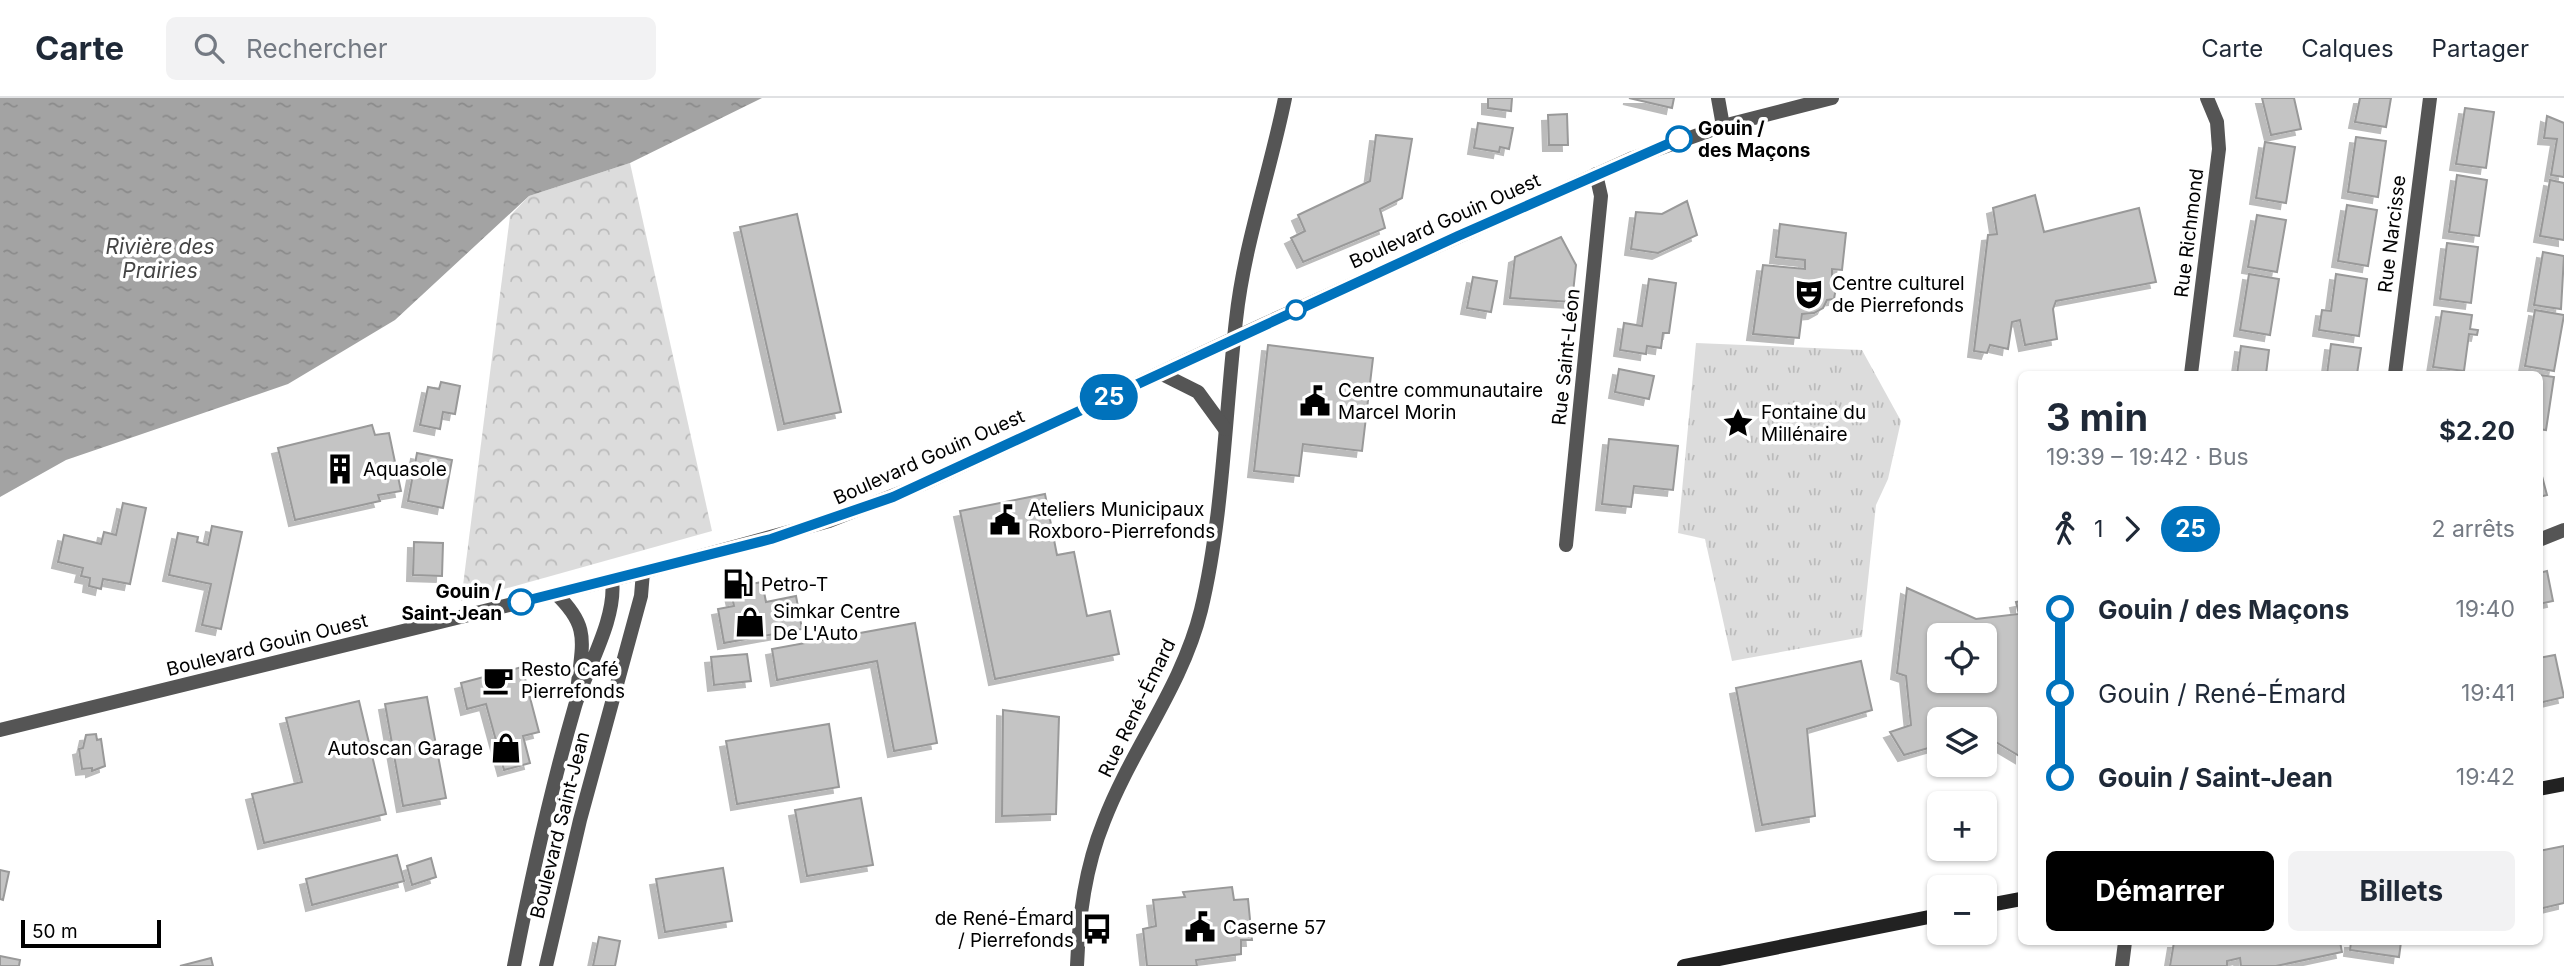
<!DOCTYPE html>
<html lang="fr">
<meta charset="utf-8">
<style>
:root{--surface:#fff;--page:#f2f2f3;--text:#1f2937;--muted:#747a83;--line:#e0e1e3;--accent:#000}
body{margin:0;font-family:Inter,sans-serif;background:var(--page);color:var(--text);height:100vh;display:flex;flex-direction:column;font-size:26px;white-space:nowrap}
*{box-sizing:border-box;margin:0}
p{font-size:23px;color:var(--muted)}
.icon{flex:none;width:38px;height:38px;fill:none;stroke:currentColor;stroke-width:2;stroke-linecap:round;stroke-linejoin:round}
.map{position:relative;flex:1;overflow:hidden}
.details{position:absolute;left:2018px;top:273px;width:525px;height:574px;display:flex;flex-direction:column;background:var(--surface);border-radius:10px;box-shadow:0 2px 5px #0004}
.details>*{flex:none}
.badge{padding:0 14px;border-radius:23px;font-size:24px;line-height:46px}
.buttons{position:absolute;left:1927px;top:525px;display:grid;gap:14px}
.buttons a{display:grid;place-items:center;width:70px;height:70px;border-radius:10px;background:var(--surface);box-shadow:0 2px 5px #0004;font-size:35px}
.scale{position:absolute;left:21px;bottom:18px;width:140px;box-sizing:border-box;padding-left:7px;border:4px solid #000;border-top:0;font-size:19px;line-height:24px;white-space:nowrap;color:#000;-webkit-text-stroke:5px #fff;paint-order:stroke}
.map>.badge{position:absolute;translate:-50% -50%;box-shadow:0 0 0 4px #fff}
.legs{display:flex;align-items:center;gap:10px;height:77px;padding:0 28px;font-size:23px}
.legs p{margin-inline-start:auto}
.summary{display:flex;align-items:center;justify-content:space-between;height:119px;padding:0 28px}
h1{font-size:38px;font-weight:700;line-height:52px}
.button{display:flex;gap:14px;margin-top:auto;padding:14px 28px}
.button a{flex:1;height:80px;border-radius:10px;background:var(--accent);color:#fff;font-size:28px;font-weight:700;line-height:80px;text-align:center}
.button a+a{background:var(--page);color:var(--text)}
ul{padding:0 28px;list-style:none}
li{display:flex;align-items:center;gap:24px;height:84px;font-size:26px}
li i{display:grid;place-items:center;width:10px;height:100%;margin:0 9px;background:currentColor}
li i::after{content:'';width:18px;height:18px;margin:-9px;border:5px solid;border-radius:50%;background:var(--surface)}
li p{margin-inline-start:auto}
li:first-child i{background:linear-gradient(#0000 50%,currentColor 0)}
li:last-child i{background:linear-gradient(currentColor 50%,#0000 0)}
header{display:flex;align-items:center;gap:42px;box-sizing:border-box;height:98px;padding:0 35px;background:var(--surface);border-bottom:2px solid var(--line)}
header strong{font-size:33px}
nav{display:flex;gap:38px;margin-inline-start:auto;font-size:24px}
.search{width:490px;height:63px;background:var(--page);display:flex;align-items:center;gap:18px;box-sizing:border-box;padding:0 24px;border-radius:10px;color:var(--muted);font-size:26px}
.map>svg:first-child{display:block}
.grass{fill:url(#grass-tufts)}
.forest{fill:url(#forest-crowns)}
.water{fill:url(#water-ripples)}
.building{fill:#c4c4c4;stroke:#999;stroke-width:2;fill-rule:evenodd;filter:url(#shadow)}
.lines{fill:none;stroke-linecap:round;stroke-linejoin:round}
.minor{stroke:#555;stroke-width:14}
.tertiary{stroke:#555;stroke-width:14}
.secondary{stroke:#222;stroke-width:14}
.line-1-casing{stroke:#fff;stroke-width:16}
.line-1{stroke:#0072bc;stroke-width:10}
.stop-1-dot{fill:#fff;stroke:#0072bc;stroke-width:3.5}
.labels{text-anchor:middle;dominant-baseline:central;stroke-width:7;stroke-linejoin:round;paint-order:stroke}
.stop-label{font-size:19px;font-weight:bold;fill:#000;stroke:#fff;text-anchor:start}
.street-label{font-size:19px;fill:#000;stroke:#fff}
.poi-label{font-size:19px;fill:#000;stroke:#fff;text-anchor:start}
.water-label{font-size:21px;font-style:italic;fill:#444;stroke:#fff}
</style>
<header>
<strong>Carte</strong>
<div class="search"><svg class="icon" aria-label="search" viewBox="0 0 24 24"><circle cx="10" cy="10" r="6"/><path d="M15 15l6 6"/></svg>Rechercher</div>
<nav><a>Carte</a><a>Calques</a><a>Partager</a></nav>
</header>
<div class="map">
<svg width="2564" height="868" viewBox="0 0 2564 868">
<defs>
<pattern id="grass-tufts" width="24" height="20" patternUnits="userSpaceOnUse" patternTransform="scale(1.75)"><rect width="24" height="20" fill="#dcdcdc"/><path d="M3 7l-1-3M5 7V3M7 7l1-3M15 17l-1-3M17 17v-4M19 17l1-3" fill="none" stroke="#bbb"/></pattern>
<pattern id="forest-crowns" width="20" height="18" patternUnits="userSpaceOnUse" patternTransform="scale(1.75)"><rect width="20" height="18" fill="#dcdcdc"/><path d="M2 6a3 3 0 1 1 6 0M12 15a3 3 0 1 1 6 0" fill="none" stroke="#bbb"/></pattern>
<pattern id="water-ripples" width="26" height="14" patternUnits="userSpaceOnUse" patternTransform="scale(1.75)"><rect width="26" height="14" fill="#a3a3a3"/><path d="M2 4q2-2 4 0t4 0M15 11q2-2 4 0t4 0" fill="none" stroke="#8b8b8b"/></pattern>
<filter id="shadow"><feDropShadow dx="-6" dy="6" stdDeviation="0" flood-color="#0004"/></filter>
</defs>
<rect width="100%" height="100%" fill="#fff"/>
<path class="grass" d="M1696,245l166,7 39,71 -13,58 -12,26 -14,132 -130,24 -27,-122 -27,-6z"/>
<path class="forest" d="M630,65l82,368 -251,70 49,-385 19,-20z"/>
<path class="water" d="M0,0h762l-132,65 -101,33 -134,124 -107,64 -222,76 -66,37z"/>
<path class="building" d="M1488,0h24l-1,13 -23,-3z
M1629,0h45l-2,10z
M2262,0h32l7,31 -30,6z
M2360,0h31l-5,29 -31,-5z
M2465,10l29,4 -8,56 -30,-4z
M1567,16l1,31h-19l-1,-30z
M2547,18l17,7v54l-13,-2 6,-36 -13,-1z
M1478,25l35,5 -4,21 -9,-2 -1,5 -25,-4z
M1376,37l36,4 -10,59 -22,11 5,19 -82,34 -12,-24 14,-7 -7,-16 72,-34z
M2356,39l30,4 -8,56 -30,-5z
M2265,44l30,5 -9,56 -30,-5z
M2457,77l30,5 -8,56 -30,-4z
M2550,82l14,3v57l-24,-4z
M2035,97l9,37 95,-24 17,74 -100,19 -3,8 4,30 -32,6 -5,-25 -8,2 -4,27 -18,-4 -3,8 -13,-2 14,-116 9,-1 -4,-26z
M1687,103l10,34 -39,18 -27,-4 5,-37 26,2z
M2347,107l30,5 -9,56 -30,-5z
M797,116l44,198 -57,12 -44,-197z
M2257,117l29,5 -9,52 -29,-5z
M1780,126l66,9 -4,37 -10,-1v11l5,2 -3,17 -7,1 -4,8 -9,5 -12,1 -3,24 -46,-4 10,-69 42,4v-9l-29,-3z
M1561,139l15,28 -4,37 -62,-4 5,-41z
M2447,145l31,4 -7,56 -31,-4z
M2543,154l21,4 -3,53 -27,-4z
M2249,176l30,5 -9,56 -30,-5z
M2336,176l31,5 -8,57 -40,-6 3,-20 9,1z
M1473,179l24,4 -6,31 -24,-4z
M1649,181l27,4 -7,50h-6l-2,15 -14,-2 -1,8 -26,-4 4,-27 18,3z
M2535,212l29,5 -10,56 -29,-5z
M2442,213l30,4 -2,14 8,1 -1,5 -8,-1 -5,37 -31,-4z
M2331,246l30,4 -4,26h-30z
M1268,247l105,13 -11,93 -59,-7 -4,32 -45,-5z
M2241,248l28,4 -3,24h-29z
M1619,271l35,7 -5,23 -34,-7z
M2527,275l27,4 -8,53 -7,-1v-55z
M441,284l19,4 -5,28 -12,-2 -3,17 -20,-4 8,-38 11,2z
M372,327l3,10 14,-2 12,58 -23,4 2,6 -85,19 -17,-72z
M1609,341l69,7 -5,44 -39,-4 -3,21 -29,-3z
M417,355l35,7 -9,48 -35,-7z
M2539,367l8,30 -8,2z
M1045,396l12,61 17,-3 13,64 23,-5 9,43 -124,25 -35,-168z
M123,405l23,5 -16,76 -27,-5 -2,10 -12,-3 1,-8 -9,-2 2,-8 -25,-6 6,-27 37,9 3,-12 12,3z
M212,428l30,6 -21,97 -19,-4 9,-41 -42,-9 9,-42 20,4 -1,5 11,3z
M414,444l29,1 -1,33 -29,-1z
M2547,473l6,30 -14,3v-31z
M762,484l4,20 30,-6 6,33 -78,14 -6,-34 16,-3 -4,-18z
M1907,490l69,31 43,-5 -3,-12 5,-1v156l-37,-22v-16h-45v26l-35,10 -14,-23 21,-7 -5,-49 -9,-3zM1939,537h45v46h-45z
M915,525l22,120 -43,8 -17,-90 -100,19 -5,-31z
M747,556l4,27 -37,4 -3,-28z
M2555,557l9,42 -25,6v-45z
M1861,563l11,49 -65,19 8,87 -53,9 -26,-137z
M522,569l17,65 -16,4 7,27 -26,7 -18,-66 -19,5 -6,-26z
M427,599l19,101 -43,8 -18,-102z
M359,603l27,113 -122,29 -12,-49 50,-12 -16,-64z
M1003,612l56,7 -3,97 -54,2z
M829,626l10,63 -102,17 -11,-63z
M96,636l1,6 4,-1 4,27 -13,5v-3l-10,1 -3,-20 4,-1 3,-13z
M861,700l12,67 -66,11 -12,-66z
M2564,748v57l-25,6v-58z
M397,757l7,26 -92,24 -6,-26z
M431,760l5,19 -24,8 -5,-19z
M723,770l9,53 -67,11 -9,-53z
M0,772l9,2 -6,28 -3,-1z
M1232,789l2,13 14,-1 4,41h-11v14l-45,6 1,6h-50l-4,-37 13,-3 -3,-26 32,-3 -2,-5z
M599,839l21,4 -5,25h-22z
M2174,844h166l2,10 -66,14h-35l-1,-8 -13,3v5h-57z
M2351,844h50l-2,15 -49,-7z
M0,858l20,4 -1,6h-19z
M211,860l2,8h-33z"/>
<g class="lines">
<path class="minor" d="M1718,0l5,28
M2191,276l28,-225 -2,-27 -10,-24
M2395,276l35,-276
M2539,442l25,-10
M1566,447l35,-349 -5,-22
M1077,868c2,-50 8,-98 27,-145 28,-73 78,-134 97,-211 22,-91 24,-196 35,-290 8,-75 34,-148 49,-222
M2122,868l3,-24"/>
<path class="tertiary" d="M1160,275l38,19 27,37
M555,495c34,32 28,47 23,90
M0,632l643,-158 186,-51 96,-38 335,-157 373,-168 90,-32 109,-28
M514,868c17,-87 36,-174 61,-260 11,-37 42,-87 37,-126
M546,868l34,-146 61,-224 2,-24"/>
<path class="secondary" d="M2539,691l25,-5
M1984,808l37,-7
M1684,868l255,-51"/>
</g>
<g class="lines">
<g class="line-1-casing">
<path id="line-1" d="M521,504l250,-63 122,-42 565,-261 221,-97"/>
</g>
<use href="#line-1" class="line-1"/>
</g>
<defs>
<g id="theatre-bare" transform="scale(2.415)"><path d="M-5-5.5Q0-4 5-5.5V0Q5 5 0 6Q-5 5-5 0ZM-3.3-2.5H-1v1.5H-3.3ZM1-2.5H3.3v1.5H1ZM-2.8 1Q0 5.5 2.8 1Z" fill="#000" stroke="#fff" stroke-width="2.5" paint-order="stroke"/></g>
<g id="civic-bare" transform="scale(2.415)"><path d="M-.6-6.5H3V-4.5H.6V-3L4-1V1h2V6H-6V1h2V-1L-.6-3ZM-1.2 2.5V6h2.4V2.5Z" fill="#000" stroke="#fff" stroke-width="2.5" paint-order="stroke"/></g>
<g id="sight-bare" transform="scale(2.415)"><path d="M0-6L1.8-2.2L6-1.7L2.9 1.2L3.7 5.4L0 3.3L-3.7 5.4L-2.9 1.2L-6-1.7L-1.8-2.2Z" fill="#000" stroke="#fff" stroke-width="2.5" paint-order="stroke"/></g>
<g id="building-bare" transform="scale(2.415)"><path d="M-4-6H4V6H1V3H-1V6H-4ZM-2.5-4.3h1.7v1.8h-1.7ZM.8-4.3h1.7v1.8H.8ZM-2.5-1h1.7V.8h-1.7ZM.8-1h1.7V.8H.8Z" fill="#000" stroke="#fff" stroke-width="2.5" paint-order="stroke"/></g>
<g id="fuel-bare" transform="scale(2.415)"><path d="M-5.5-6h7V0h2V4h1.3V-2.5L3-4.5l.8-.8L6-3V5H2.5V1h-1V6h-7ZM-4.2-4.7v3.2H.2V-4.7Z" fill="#000" stroke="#fff" stroke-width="2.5" paint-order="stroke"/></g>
<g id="shop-bare" transform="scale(2.415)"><path d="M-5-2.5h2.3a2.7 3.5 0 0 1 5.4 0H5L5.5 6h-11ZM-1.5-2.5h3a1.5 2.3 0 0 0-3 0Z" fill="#000" stroke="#fff" stroke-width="2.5" paint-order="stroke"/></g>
<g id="cafe-bare" transform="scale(2.415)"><path d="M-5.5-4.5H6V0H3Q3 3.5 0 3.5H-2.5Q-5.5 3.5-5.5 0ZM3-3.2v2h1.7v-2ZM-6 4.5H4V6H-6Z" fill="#000" stroke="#fff" stroke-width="2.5" paint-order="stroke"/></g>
<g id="bus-bare" transform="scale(2.415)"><path d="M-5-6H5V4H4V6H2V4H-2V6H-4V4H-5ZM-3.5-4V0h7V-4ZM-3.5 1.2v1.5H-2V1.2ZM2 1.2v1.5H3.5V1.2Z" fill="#000" stroke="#fff" stroke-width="2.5" paint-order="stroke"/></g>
</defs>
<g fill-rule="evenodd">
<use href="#theatre-bare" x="1809" y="196"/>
<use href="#civic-bare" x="1315" y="303"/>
<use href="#sight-bare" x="1738" y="325"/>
<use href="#building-bare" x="340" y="371"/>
<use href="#civic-bare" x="1005" y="422"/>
<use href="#fuel-bare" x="738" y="486"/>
<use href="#shop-bare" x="750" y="524"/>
<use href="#cafe-bare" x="498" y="582"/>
<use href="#shop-bare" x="506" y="650"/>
<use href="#civic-bare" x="1200" y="829"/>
<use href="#bus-bare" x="1097" y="831"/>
</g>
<g class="stop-1-dot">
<circle cx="1679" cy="41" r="12"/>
<circle cx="1296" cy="212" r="9"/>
<circle cx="521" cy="504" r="12"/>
</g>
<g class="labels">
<g class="stop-label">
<text x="1698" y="30">Gouin /<tspan x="1698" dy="22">des Maçons</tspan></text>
<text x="502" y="493" text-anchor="end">Gouin /<tspan x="502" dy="22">Saint-Jean</tspan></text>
</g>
<g class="street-label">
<text transform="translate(1445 123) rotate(-24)">Boulevard Gouin Ouest</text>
<text transform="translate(2189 135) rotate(-83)">Rue Richmond</text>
<text transform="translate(2392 136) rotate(-83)">Rue Narcisse</text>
<text transform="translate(1566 259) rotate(-84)">Rue Saint-Léon</text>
<text transform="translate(929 359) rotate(-24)">Boulevard Gouin Ouest</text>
<text transform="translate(267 547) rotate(-14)">Boulevard Gouin Ouest</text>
<text transform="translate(1137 610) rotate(-64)">Rue René-Émard</text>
<text transform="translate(560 727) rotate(-76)">Boulevard Saint-Jean</text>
</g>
<g class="poi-label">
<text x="1832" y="185">Centre culturel<tspan x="1832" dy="22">de Pierrefonds</tspan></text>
<text x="1338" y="292">Centre communautaire<tspan x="1338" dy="22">Marcel Morin</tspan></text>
<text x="1761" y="314">Fontaine du<tspan x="1761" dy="22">Millénaire</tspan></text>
<text x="363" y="371">Aquasole</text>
<text x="1028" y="411">Ateliers Municipaux<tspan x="1028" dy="22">Roxboro-Pierrefonds</tspan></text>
<text x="761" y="486">Petro-T</text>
<text x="773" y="513">Simkar Centre<tspan x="773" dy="22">De L'Auto</tspan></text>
<text x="521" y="571">Resto Café<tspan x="521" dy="22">Pierrefonds</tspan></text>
<text x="483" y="650" text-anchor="end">Autoscan Garage</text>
<text x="1074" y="820" text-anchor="end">de René-Émard<tspan x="1074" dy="22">/ Pierrefonds</tspan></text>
<text x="1223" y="829">Caserne 57</text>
</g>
<g class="water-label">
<text x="160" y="148">Rivière des<tspan x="160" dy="24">Prairies</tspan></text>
</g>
</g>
</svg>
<div class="buttons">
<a><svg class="icon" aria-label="locate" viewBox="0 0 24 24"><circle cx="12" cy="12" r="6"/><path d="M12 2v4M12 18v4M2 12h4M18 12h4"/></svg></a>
<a><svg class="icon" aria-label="layers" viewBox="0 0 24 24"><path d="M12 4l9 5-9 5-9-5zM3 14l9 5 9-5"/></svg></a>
<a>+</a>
<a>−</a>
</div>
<div class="scale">50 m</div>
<b class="badge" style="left:1109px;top:299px;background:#0072bc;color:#fff">25</b>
<section class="details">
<div class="summary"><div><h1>3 min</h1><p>19:39 – 19:42 · Bus</p></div><b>$2.20</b></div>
<div class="legs"><svg class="icon" aria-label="walk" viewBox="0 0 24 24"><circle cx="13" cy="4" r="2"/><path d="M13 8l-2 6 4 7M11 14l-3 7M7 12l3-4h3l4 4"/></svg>1<svg class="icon" aria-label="forward" viewBox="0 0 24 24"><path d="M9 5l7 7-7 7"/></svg><b class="badge" style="background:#0072bc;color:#fff">25</b><p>2 arrêts</p></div>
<ul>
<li><i style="color:#0072bc"></i><b>Gouin / des Maçons</b><p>19:40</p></li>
<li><i style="color:#0072bc"></i><span>Gouin / René-Émard</span><p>19:41</p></li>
<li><i style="color:#0072bc"></i><b>Gouin / Saint-Jean</b><p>19:42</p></li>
</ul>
<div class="button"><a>Démarrer</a><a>Billets</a></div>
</section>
</div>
